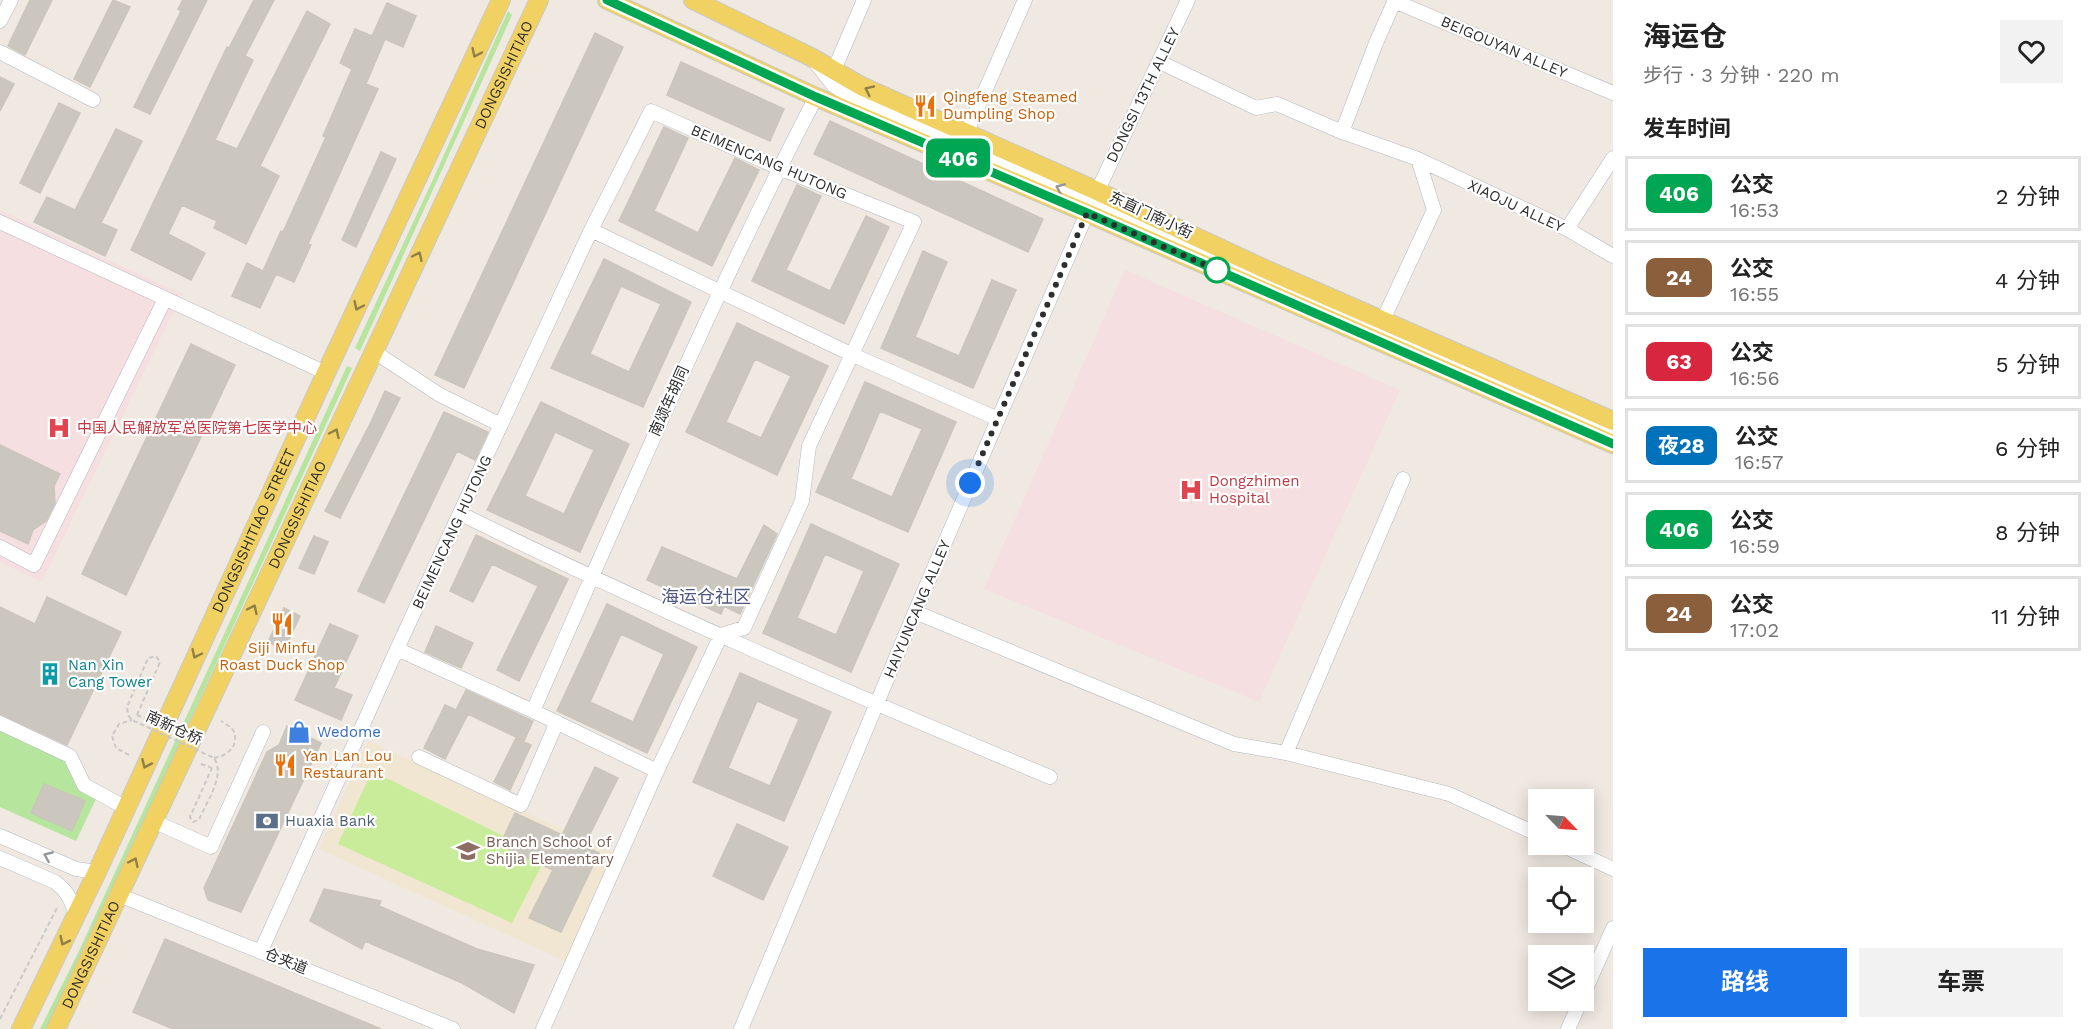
<!DOCTYPE html>
<html lang="zh">
<meta charset="utf-8">
<style>
:root{--surface:#fff;--page:#f2f2f2;--text:#222;--muted:#767676;--line:#e0e0e0;--accent:#1a73e8}
body{margin:0;font-family:"Work Sans","Noto Sans SC",sans-serif;background:var(--page);color:var(--text);height:100vh;display:flex;flex-direction:column;font-size:22px;white-space:nowrap}
*{box-sizing:border-box;margin:0}
p{font-size:20px;color:var(--muted)}
.icon{flex:none;width:33px;height:33px;fill:none;stroke:currentColor;stroke-width:2;stroke-linecap:round;stroke-linejoin:round}
.map{position:relative;flex:1;overflow:hidden}
.side{display:flex;flex-direction:column;background:var(--surface);width:480px}
.side>*{flex:none}
.badge{padding:0 12px;border-radius:9px;font-size:21px;line-height:39px}
.needle{width:39px;rotate:115deg}
.fabs{position:absolute;left:1528px;top:789px;display:grid;gap:12px}
.fabs a{display:grid;place-items:center;width:66px;height:66px;border-radius:0px;background:var(--surface);box-shadow:0 3px 15px #0003;font-size:30px}
.you{position:absolute;width:30px;height:30px;margin:-15px;border:4px solid #fff;border-radius:50%;background:#1a73e8;box-shadow:0 0 0 9px #1a73e833}
.map>.badge{position:absolute;translate:-50% -50%;box-shadow:0 0 0 3px #fff}
h2{padding:0 30px;font-size:22px;line-height:54px}
.round{display:grid;place-items:center;flex:none;width:63px;height:63px;border-radius:0px;background:var(--page)}
.head{display:flex;align-items:center;justify-content:space-between;height:102px;padding:0 30px}
h1{font-size:28px;font-weight:700;line-height:45px}
.button{display:flex;gap:12px;margin-top:auto;padding:12px 30px}
.button a{flex:1;height:69px;border-radius:0px;background:var(--accent);color:#fff;font-size:24px;font-weight:700;line-height:69px;text-align:center}
.button a+a{background:var(--page);color:var(--text)}
ul{padding:0;list-style:none}
li{display:flex;align-items:center;gap:18px;height:75px;margin:0 12px 9px;padding:0 18px;border:3px solid var(--line);border-radius:0px}
li div{flex:1}
li b{display:block;font-size:22px}
li em{font-style:normal}
li .badge{min-width:66px;font-weight:700;text-align:center}
main{display:flex;flex:1;min-height:0}
.map>svg:first-child{display:block}
.education{fill:#f0e6d1}
.medical{fill:#f5dfe0}
.green{fill:#b6e59e}
.pitch{fill:#c9ec9a}
.building{fill:#cbc7bf;stroke:#cbc5ba;stroke-width:1.5;fill-rule:evenodd}
.lines{fill:none;stroke-linecap:round;stroke-linejoin:round}
.minor-casing{stroke:#b4b7c1;stroke-width:15}
.major-casing{stroke:#c9c9c9;stroke-width:20}
.path{stroke:#c9c9c9;stroke-width:2;stroke-dasharray:4.5 3;stroke-linecap:butt}
.minor{stroke:#fff;stroke-width:14}
.major{stroke:#f2d163;stroke-width:18}
.path-bridge{stroke:#c9c9c9;stroke-width:2;stroke-dasharray:4.5 3;stroke-linecap:butt}
.oneway{stroke:#908048}
.oneway2{stroke:#969696}
.line-casing{stroke:#fff;stroke-width:14}
.line{stroke:#00a651;stroke-width:9}
.walk{stroke:#2e2e2e;stroke-width:6;stroke-dasharray:0 10.8}
.stop-dot{fill:#fff;stroke:#00a651;stroke-width:3}
.labels{text-anchor:middle;dominant-baseline:central;stroke-width:4.5;stroke-linejoin:round;paint-order:stroke}
.street-label{font-size:15px;fill:#2e2e2e;stroke:#fff}
.food-label{font-size:15px;fill:#c56008;stroke:#fff;text-anchor:start}
.health-label{font-size:15px;fill:#be3a42;stroke:#fff;text-anchor:start}
.culture-label{font-size:15px;fill:#0d838f;stroke:#fff;text-anchor:start}
.shop-label{font-size:15px;fill:#366cbe;stroke:#fff;text-anchor:start}
.service-label{font-size:15px;fill:#4e5e75;stroke:#fff;text-anchor:start}
.education-label{font-size:15px;fill:#785e54;stroke:#fff;text-anchor:start}
.quarter-label{font-size:18px;fill:#4d5680;stroke:#fff}
</style>
<main>
<div class="map">
<svg width="1613" height="1029" viewBox="0 0 1613 1029">
<rect width="100%" height="100%" fill="#efe9e1"/>
<path class="education" d="M368,741l248,113 -49,108 -248,-113z"/>
<path class="medical" d="M0,210l182,84 -140,288 -42,-20z
M1125,270l275,120 -141,312 -275,-113z"/>
<path class="green" d="M508,11l4,4 -152,336 -5,-3 80,-173z
M347,366l5,2 -270,587 -32,74h-10l38,-76z
M0,731l67,28 8,25 21,15 -20,42 -76,-34z"/>
<path class="pitch" d="M372,771l174,86 -34,66 -174,-79z"/>
<path class="building" d="M30,0h22l-27,55 -17,-9z
M113,0l17,7 -40,80 -16,-8z
M183,0h24l-57,114 -16,-7 47,-96 -3,-2z
M254,0h20l-29,56 8,4 -38,80 22,9 70,-138 23,13 -70,142 19,10 -33,68 -32,-16 3,-7 -35,-16 -14,29 37,19 -14,27 -60,-30 96,-203 2,1z
M387,3l29,13 -13,31 -18,-8 -19,45 12,5 -70,155 3,1 -17,37 -18,-8 -16,34 -28,-12 15,-33 16,8 18,-40 2,1 43,-95 -3,-1 29,-67 -12,-6 15,-34 17,7z
M595,33l28,14 -159,341 -29,-13z
M681,62l103,47 -14,32 -103,-46z
M0,77l14,7 -14,27z
M59,103l21,10 -40,80 -20,-10z
M830,121l213,98 -15,33 -214,-98z
M664,127l24,11 -34,73 44,22 37,-75 24,12 -47,96 -93,-45z
M116,129l26,12 -41,82 16,7 -12,26 -71,-34 13,-25 28,13z
M381,152l15,7 -40,88 -14,-7z
M797,185l24,11 -35,74 44,21 36,-75 23,11 -45,97 -92,-43z
M923,251l24,11 -32,75 44,19 33,-76 24,10 -43,98 -92,-40z
M604,259l87,43 -48,105 -92,-39zM621,286l40,18 -32,68 -39,-18z
M737,323l91,43 -51,109 -91,-43zM755,359l36,17 -30,62 -35,-16z
M191,344l44,21 -109,230 -44,-21z
M865,382l91,40 -48,110 -92,-40zM880,411l42,18 -30,68 -41,-18z
M385,391l15,7 -60,120 -15,-7 47,-91z
M541,402l88,42 -49,108 -93,-42zM555,432l39,18 -30,64 -39,-18z
M444,412l44,20 -13,28 -18,-9 -73,152 -26,-12z
M0,445l60,29 -6,12 1,17 -9,18 -13,9 -5,14 -28,-13z
M811,524l88,40 -48,108 -88,-39zM825,554l39,17 -28,64 -39,-17z
M764,525l13,9 -37,80 -16,-8 -3,8 -74,-34 15,-33 75,32z
M476,535l92,44 -49,102 -22,-11 41,-84 -46,-22 -19,38 -23,-11z
M314,536l14,6 -14,32 -15,-6z
M47,597l74,35 -54,113 -67,-31v-107l35,17z
M607,604l90,43 -50,106 -90,-42zM621,634l43,20 -31,68 -43,-20z
M284,608l16,8 -16,34 -16,-8z
M330,624l28,12 -24,52 18,7 -11,25 -46,-20z
M436,626l37,17 -12,25 -36,-16z
M740,673l91,39 -47,109 -91,-39zM757,701l42,18 -29,67 -42,-18z
M466,690l67,31 -9,20 -56,-27 -23,45 -21,-11 21,-43 11,5z
M287,726l34,17 -80,169 -33,-12 -4,-12 63,-136 12,-7z
M516,738l15,7 -21,45 -16,-8z
M595,767l23,11 -34,68 15,7 -38,79 -32,-14 24,-48 -53,-25 15,-32 47,22z
M44,784l41,17 -13,30 -41,-18z
M737,824l51,23 -25,53 -50,-24z
M324,889l57,12 -2,5 98,43 57,16 -20,48 -52,-30 -97,-42 -3,8 -52,-28z
M165,939l216,90h-208l-40,-17z"/>
<g class="lines">
<g class="minor-casing">
<path id="minor" d="M1394,1l219,92
M0,21l11,-21
M0,52l93,48
M815,62l18,23 22,14 237,102 521,231
M1160,62l96,46 21,-4 65,28
M834,70l30,-70
M966,134l59,-134
M1418,159l149,70 46,27
M0,222l326,151
M1567,229l46,-71
M591,230l262,125 145,64
M1383,320l51,-110 -16,-51 -76,-27 34,-89 19,-43
M373,351l67,44 61,30
M461,514c193,95 390,180 589,263
M0,547l34,18 131,-266
M915,612l319,132 52,9 163,41 90,41
M397,649l136,62 124,60
M533,711c91,-206 179,-414 283,-614
M0,723l70,33 14,29 42,23
M1286,753l117,-274
M419,757l102,48 36,-83
M153,821l58,26 52,-115
M0,836l76,33 21,3
M1559,844l54,25
M0,858l55,24c13,9 16,19 22,34
M119,895l334,134
M261,951l136,-302 194,-419 60,-119 128,57 135,54 -105,224 -7,55 -58,127 -23,7 -64,136 -114,258
M1584,993l29,-65
M741,1029l174,-417 172,-399 101,-213
M1568,1029l13,-29"/>
</g>
<g class="major-casing">
<g id="major">
<path d="M607,0l209,97 271,116 526,231"/>
<path d="M693,0l118,57 50,29 236,105 170,79 346,151"/>
<path id="s1" d="M21,1029l76,-157 229,-499 175,-373"/>
<path id="s2" d="M56,1029l483,-1029"/>
</g>
</g>
<path class="path" d="M137,715l9,4
M129,755l-13,-7 -4,-12 7,-12 13,-4
M214,758c15,-2 27,-15 18,-30l-11,-7
M201,764l11,4
M0,1019l58,-113"/>
<use href="#minor" class="minor"/>
<use href="#major" class="major"/>
<path class="path-bridge" d="M137,715l23,-53 -4,-6 -8,2 -21,49 1,8 4,5 82,38c12,18 -8,44 -15,62l-6,2 -3,-5 22,-49"/>
</g>
<defs><path id="oneway-chevron" d="M-2-3.5L2.5 0L-2 3.5" fill="none" stroke-width="1.6" stroke-linecap="round" stroke-linejoin="round" transform="scale(1.5)"/></defs>
<g class="oneway">
<use href="#oneway-chevron" transform="translate(476 53) rotate(115)"/>
<use href="#oneway-chevron" transform="translate(869 90) rotate(-155)"/>
<use href="#oneway-chevron" transform="translate(418 256) rotate(-65)"/>
<use href="#oneway-chevron" transform="translate(358 306) rotate(115)"/>
<use href="#oneway-chevron" transform="translate(335 433) rotate(-65)"/>
<use href="#oneway-chevron" transform="translate(253 609) rotate(-65)"/>
<use href="#oneway-chevron" transform="translate(196 654) rotate(115)"/>
<use href="#oneway-chevron" transform="translate(146 764) rotate(114)"/>
<use href="#oneway-chevron" transform="translate(134 862) rotate(-65)"/>
<use href="#oneway-chevron" transform="translate(64 941) rotate(116)"/>
</g>
<g class="oneway2">
<use href="#oneway-chevron" transform="translate(1060 188) rotate(-157)"/>
<use href="#oneway-chevron" transform="translate(48 856) rotate(-157)"/>
</g>
<g class="lines">
<g class="line-casing">
<path id="line" d="M607,0l209,97 271,116 526,231"/>
</g>
<use href="#line" class="line"/>
<path class="walk" d="M970,483l117,-270 130,57"/>
</g>
<defs>
<g id="restaurant-bare" transform="scale(1.8)"><path d="M-5-6h1v4h1v-4h1v4h1v-4h1v5L-1.5 .5V6h-2V.5L-5-1ZM5-6V6H3V1.5H1.5Q1.5-4 5-6Z" fill="#e8710a" stroke="#fff" stroke-width="2.5" paint-order="stroke"/></g>
<g id="hospital-bare" transform="scale(1.8)"><path d="M-5-5h3v3.5h4V-5h3V5h-3V1.5h-4V5h-3Z" fill="#e0444e" stroke="#fff" stroke-width="2.5" paint-order="stroke"/></g>
<g id="building-bare" transform="scale(1.8)"><path d="M-4-6H4V6H1V3H-1V6H-4ZM-2.5-4.3h1.7v1.8h-1.7ZM.8-4.3h1.7v1.8H.8ZM-2.5-1h1.7V.8h-1.7ZM.8-1h1.7V.8H.8Z" fill="#0f9aa8" stroke="#fff" stroke-width="2.5" paint-order="stroke"/></g>
<g id="shop-bare" transform="scale(1.8)"><path d="M-5-2.5h2.3a2.7 3.5 0 0 1 5.4 0H5L5.5 6h-11ZM-1.5-2.5h3a1.5 2.3 0 0 0-3 0Z" fill="#3f7fe0" stroke="#fff" stroke-width="2.5" paint-order="stroke"/></g>
<g id="bank-bare" transform="scale(1.8)"><path d="M-6-4H6V4H-6ZM0-2.3a2.3 2.3 0 1 0 0 4.6a2.3 2.3 0 1 0 0-4.6Z" fill="#5c6f8a" stroke="#fff" stroke-width="2.5" paint-order="stroke"/></g>
<g id="school-bare" transform="scale(1.8)"><path d="M0-5L7-2L0 1L-7-2ZM-4 1L0 2.5L4 1V4Q0 6-4 4Z" fill="#8d6e63" stroke="#fff" stroke-width="2.5" paint-order="stroke"/></g>
</defs>
<g fill-rule="evenodd">
<use href="#restaurant-bare" x="925" y="106"/>
<use href="#hospital-bare" x="59" y="428"/>
<use href="#hospital-bare" x="1191" y="490"/>
<use href="#restaurant-bare" x="282" y="624"/>
<use href="#building-bare" x="50" y="674"/>
<use href="#shop-bare" x="299" y="732"/>
<use href="#restaurant-bare" x="285" y="765"/>
<use href="#bank-bare" x="267" y="821"/>
<use href="#school-bare" x="468" y="851"/>
</g>
<circle class="stop-dot" cx="1217" cy="270" r="12"/>
<g class="labels">
<g class="street-label">
<text transform="translate(1504 47) rotate(23)">BEIGOUYAN ALLEY</text>
<text stroke="none"><textPath href="#s2" startOffset="1054">DONGSISHITIAO</textPath></text>
<text transform="translate(1143 95) rotate(-64)">DONGSI 13TH ALLEY</text>
<text transform="translate(769 162) rotate(23)">BEIMENCANG HUTONG</text>
<text transform="translate(1516 206) rotate(25)">XIAOJU ALLEY</text>
<text transform="translate(1151 215) rotate(25)">东直门南小街</text>
<text transform="translate(669 401) rotate(-66)">南颂年胡同</text>
<text stroke="none"><textPath href="#s2" startOffset="568">DONGSISHITIAO</textPath></text>
<text stroke="none"><textPath href="#s1" startOffset="550">DONGSISHITIAO STREET</textPath></text>
<text transform="translate(452 532) rotate(-65)">BEIMENCANG HUTONG</text>
<text transform="translate(917 609) rotate(-67)">HAIYUNCANG ALLEY</text>
<text transform="translate(174 728) rotate(25)">南新仓桥</text>
<text stroke="none"><textPath href="#s2" startOffset="82">DONGSISHITIAO</textPath></text>
<text transform="translate(286 961) rotate(22)">仓夹道</text>
</g>
<g class="food-label">
<text x="943" y="97">Qingfeng Steamed<tspan x="943" dy="17">Dumpling Shop</tspan></text>
<text x="282" y="648" text-anchor="middle">Siji Minfu<tspan x="282" dy="17">Roast Duck Shop</tspan></text>
<text x="303" y="756">Yan Lan Lou<tspan x="303" dy="17">Restaurant</tspan></text>
</g>
<g class="health-label">
<text x="77" y="428">中国人民解放军总医院第七医学中心</text>
<text x="1209" y="481">Dongzhimen<tspan x="1209" dy="17">Hospital</tspan></text>
</g>
<g class="culture-label">
<text x="68" y="665">Nan Xin<tspan x="68" dy="17">Cang Tower</tspan></text>
</g>
<g class="shop-label">
<text x="317" y="732">Wedome</text>
</g>
<g class="service-label">
<text x="285" y="821">Huaxia Bank</text>
</g>
<g class="education-label">
<text x="486" y="842">Branch School of<tspan x="486" dy="17">Shijia Elementary</tspan></text>
</g>
<g class="quarter-label">
<text x="706" y="596">海运仓社区</text>
</g>
</g>
</svg>
<div class="fabs">
<a><svg class="needle" viewBox="-14 -14 28 28"><path d="M0-13l5 13h-10z" fill="#e53935"/><path d="M0 13l5-13h-10z" fill="#767676"/></svg></a>
<a><svg class="icon" aria-label="locate" viewBox="0 0 24 24"><circle cx="12" cy="12" r="6"/><path d="M12 2v4M12 18v4M2 12h4M18 12h4"/></svg></a>
<a><svg class="icon" aria-label="layers" viewBox="0 0 24 24"><path d="M12 4l9 5-9 5-9-5zM3 14l9 5 9-5"/></svg></a>
</div>
<div class="you" style="left:970px;top:483px"></div>
<b class="badge" style="left:958px;top:158px;background:#00a651;color:#fff">406</b>
</div>
<section class="side">
<div class="head"><div><h1>海运仓</h1><p>步行 · 3 分钟 · 220 m</p></div><a class="round"><svg class="icon" aria-label="heart" viewBox="0 0 24 24"><path d="M12 20l-8-8c-3-5 5-10 8-4 3-6 11-1 8 4z"/></svg></a></div>
<h2>发车时间</h2>
<ul>
<li><span class="badge" style="background:#00a651;color:#fff">406</span><div><b>公交</b><p>16:53</p></div><em>2 分钟</em></li>
<li><span class="badge" style="background:#8b5e3c;color:#fff">24</span><div><b>公交</b><p>16:55</p></div><em>4 分钟</em></li>
<li><span class="badge" style="background:#d7263d;color:#fff">63</span><div><b>公交</b><p>16:56</p></div><em>5 分钟</em></li>
<li><span class="badge" style="background:#0072bc;color:#fff">夜28</span><div><b>公交</b><p>16:57</p></div><em>6 分钟</em></li>
<li><span class="badge" style="background:#00a651;color:#fff">406</span><div><b>公交</b><p>16:59</p></div><em>8 分钟</em></li>
<li><span class="badge" style="background:#8b5e3c;color:#fff">24</span><div><b>公交</b><p>17:02</p></div><em>11 分钟</em></li>
</ul>
<div class="button"><a>路线</a><a>车票</a></div>
</section>
</main>
